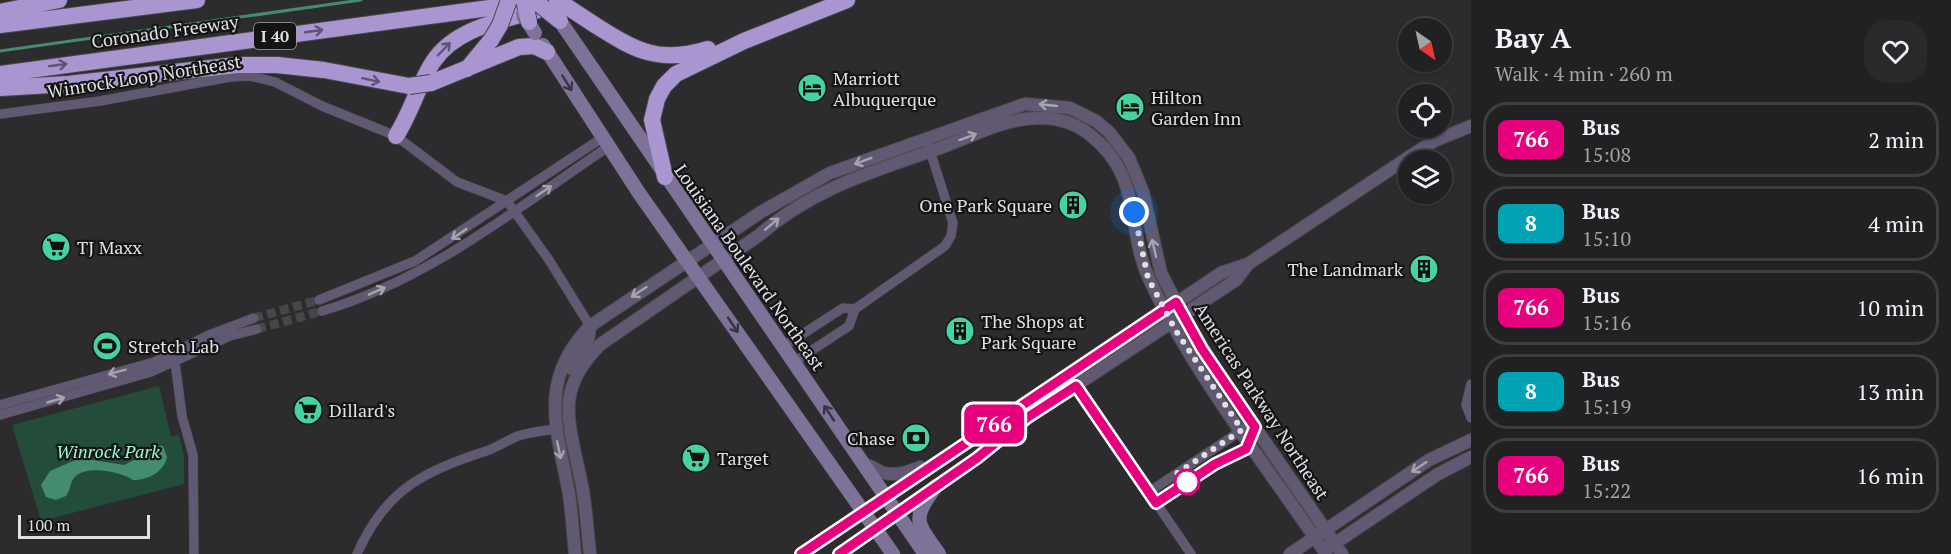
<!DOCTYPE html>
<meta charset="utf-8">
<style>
:root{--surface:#212022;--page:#29282a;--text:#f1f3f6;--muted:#a2a3a5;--line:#3e3e40}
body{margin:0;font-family:"PT Serif",serif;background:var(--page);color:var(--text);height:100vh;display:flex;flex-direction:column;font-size:22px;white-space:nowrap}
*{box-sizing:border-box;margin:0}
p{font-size:20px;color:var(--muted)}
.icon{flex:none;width:33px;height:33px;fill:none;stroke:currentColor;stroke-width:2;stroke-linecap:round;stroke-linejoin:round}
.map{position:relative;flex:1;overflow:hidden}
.panel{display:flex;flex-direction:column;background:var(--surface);width:480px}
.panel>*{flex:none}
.badge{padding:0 12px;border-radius:9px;font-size:21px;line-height:39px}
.needle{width:39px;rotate:146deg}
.buttons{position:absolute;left:1398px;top:18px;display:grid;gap:12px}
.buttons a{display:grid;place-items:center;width:54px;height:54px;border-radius:50%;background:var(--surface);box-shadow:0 2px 4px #0004,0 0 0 2px var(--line);font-size:30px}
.scale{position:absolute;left:18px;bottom:15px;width:132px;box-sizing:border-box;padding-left:6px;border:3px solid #e1e1e3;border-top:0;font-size:16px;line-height:21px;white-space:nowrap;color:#e1e1e3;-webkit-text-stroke:4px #141315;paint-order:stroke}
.you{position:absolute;width:30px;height:30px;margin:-15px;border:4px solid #fff;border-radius:50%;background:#1a73e8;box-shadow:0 0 0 9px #1a73e833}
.map>.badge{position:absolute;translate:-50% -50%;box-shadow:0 0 0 3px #fff}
.round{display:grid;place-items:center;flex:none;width:63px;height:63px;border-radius:24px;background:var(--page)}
.headline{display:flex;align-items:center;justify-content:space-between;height:102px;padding:0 24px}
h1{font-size:28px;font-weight:700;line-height:45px}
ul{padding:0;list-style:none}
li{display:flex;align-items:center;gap:18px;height:75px;margin:0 12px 9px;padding:0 12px;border:3px solid var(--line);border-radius:24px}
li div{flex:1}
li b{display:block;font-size:22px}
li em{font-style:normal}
li .badge{min-width:66px;font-weight:700;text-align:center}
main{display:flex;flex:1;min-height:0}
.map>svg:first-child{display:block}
.green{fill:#234c3b}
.water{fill:#458c6e}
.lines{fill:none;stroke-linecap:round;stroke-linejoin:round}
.stream{stroke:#458c6e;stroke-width:3}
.minor-tunnel{stroke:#474649;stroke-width:9;stroke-dasharray:9 4.5;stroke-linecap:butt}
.minor-casing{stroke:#49484b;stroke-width:10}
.tertiary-casing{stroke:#49484b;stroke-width:14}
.secondary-casing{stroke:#49484b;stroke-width:15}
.motorway-casing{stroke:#49484b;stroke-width:18}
.minor{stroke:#605971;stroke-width:9}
.tertiary{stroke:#605971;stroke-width:12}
.secondary{stroke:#7e7298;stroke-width:14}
.motorway{stroke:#a996d1;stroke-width:16}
.secondary-bridge-casing{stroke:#49484b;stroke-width:15;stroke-linecap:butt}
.motorway-bridge-casing{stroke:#49484b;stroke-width:18;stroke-linecap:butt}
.secondary-bridge{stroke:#7e7298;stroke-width:14}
.motorway-bridge{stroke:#a996d1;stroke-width:16}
.oneway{stroke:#5e5473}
.oneway2{stroke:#393443}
.oneway3{stroke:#a7a4b0}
.line-casing{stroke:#fff;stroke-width:14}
.line{stroke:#e6007e;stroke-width:9}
.walk{stroke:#e1e1e3;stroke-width:6;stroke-dasharray:0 10.8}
.stop-dot{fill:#fff;stroke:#e6007e;stroke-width:3}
.labels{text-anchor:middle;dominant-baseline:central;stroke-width:4.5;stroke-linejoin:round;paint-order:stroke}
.shield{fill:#141315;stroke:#a4a3a5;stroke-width:1.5}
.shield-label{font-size:16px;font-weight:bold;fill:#e1e1e3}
.street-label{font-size:18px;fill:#e1e1e3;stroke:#141315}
.poi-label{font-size:18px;fill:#e1e1e3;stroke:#141315;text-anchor:start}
.park-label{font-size:18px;font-style:italic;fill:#96fdd0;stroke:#141315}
</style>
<main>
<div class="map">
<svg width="1471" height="554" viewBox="0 0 1471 554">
<rect width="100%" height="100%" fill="#2c2b2e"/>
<path class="green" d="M159,386l12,50 8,-1 5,21v28l-143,37 -29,-96z"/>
<path class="water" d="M151,446h12l4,11c-3,15 -19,23 -34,23 -12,-8 -48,-16 -59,-2 -4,5 -4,13 -8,18l-10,4 -10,-3 -5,-12 9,-14 30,-13 44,7 18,-9z"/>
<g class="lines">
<path class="stream" d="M0,51l361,-51"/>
<path class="minor-tunnel" d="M254,318l65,-18
M257,329l65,-18"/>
<g class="minor-casing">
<path id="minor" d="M0,114l100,-13 130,-24 20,-1 25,6 47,24 74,30 61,46 50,19 42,59 41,66
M319,300l96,-39 187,-123
M322,311c107,-31 195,-103 286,-164
M784,346l59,-38 12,1
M175,362l7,54 11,39 1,99
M794,362l55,-36 6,-17 90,-63 6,-10 2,-13 -27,-85
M1073,381l118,173
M1471,384l-5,21 5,13
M0,405l154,-43 55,-27 45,-17
M0,415l151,-43 79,-36 27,-7
M1149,492l96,-64
M357,554c29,-66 68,-83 132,-104 10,-4 19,-10 29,-14 12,-4 25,-5 37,-7"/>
</g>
<g class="tertiary-casing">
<path id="tertiary" d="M572,369l16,-29 2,-13
M863,464c8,1 11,5 18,8 14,5 26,0 39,-5
M1328,548l110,-74 33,-17
M575,554c-2,-20 -3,-40 -6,-60 -12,-65 -32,-113 21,-168l171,-114 69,-39 195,-69 45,4 26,13 13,11 20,26 14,34 18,81 15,29 39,67 127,185
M590,554c-3,-26 -4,-53 -10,-78 -12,-57 -25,-87 21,-132l157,-108c59,-51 119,-65 190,-91 28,-11 60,-27 91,-27 17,-1 36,5 50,16 55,42 36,94 61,147 46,97 116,184 176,273
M801,554l420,-281 27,-9 164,-109 22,-14 37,-15
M839,554l138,-96 51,-41 208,-137 12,-16
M1290,554l139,-94 42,-20"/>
</g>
<g class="secondary-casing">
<path id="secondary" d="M560,21l365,533
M543,45l96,148 254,361
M936,486c-24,34 -21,34 3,68"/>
</g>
<g class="motorway-casing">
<path id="motorway" d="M0,12l59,-12
M0,25l197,-25
M595,25c41,26 64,39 113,24
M467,69l24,-29
M0,74l519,-70
M431,83l88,-36 15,-1 13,6
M0,88l68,-4 169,-19h40l47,5 85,16
M396,136c15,-23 22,-51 37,-74 22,-34 68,-41 105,-52
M665,177l-13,-57 5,-21 7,-13 12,-12 68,-33 103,-41"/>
</g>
<use href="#minor" class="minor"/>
<use href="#tertiary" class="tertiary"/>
<use href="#secondary" class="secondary"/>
<use href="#motorway" class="motorway"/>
<g class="secondary-bridge-casing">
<path id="secondary-bridge" d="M523,14l12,19"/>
</g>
<g class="motorway-bridge-casing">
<path id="motorway-bridge" d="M524,0l5,22
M534,0l26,21
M557,0l38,25
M491,40l9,-15 9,-25
M409,86l22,-3"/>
</g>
<use href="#secondary-bridge" class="secondary-bridge"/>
<use href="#motorway-bridge" class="motorway-bridge"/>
</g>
<defs><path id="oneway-shaft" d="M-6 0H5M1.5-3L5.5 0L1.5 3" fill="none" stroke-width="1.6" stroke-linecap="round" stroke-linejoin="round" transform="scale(1.5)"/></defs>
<g class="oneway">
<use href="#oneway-shaft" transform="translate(314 31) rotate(-8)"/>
<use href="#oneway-shaft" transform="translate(444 49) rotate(-46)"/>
<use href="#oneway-shaft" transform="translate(58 65) rotate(-8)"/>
<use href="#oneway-shaft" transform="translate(371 80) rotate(12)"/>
</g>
<g class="oneway2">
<use href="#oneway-shaft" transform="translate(567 83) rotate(58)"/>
<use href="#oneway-shaft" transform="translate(733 325) rotate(56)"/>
<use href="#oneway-shaft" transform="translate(829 413) rotate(-124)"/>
</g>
<g class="oneway3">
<use href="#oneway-shaft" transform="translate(1048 105) rotate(-174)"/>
<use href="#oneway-shaft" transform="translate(968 137) rotate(-20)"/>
<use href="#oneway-shaft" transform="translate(863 161) rotate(159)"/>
<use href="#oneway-shaft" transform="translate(544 191) rotate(-34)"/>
<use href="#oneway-shaft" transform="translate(772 224) rotate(-40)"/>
<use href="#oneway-shaft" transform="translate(459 234) rotate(146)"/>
<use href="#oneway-shaft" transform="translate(1154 248) rotate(-103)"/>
<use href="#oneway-shaft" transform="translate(377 291) rotate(-24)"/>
<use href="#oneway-shaft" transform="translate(639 292) rotate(147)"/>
<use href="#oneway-shaft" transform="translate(117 372) rotate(165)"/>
<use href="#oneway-shaft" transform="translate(56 400) rotate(-16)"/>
<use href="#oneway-shaft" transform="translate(559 450) rotate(78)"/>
<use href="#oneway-shaft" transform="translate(1419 467) rotate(146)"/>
</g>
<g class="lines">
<g class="line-casing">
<path id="line" d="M801,554l375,-252 26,47 53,78 -9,22 -31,15 -59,39 -80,-117 -48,31 -51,41 -138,96"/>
</g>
<use href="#line" class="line"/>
<path class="walk" d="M1134,212l14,66 28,53 66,99 -69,46 14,6"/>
</g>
<defs>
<g id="hotel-disc" transform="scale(1.5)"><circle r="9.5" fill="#45d49f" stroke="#141315"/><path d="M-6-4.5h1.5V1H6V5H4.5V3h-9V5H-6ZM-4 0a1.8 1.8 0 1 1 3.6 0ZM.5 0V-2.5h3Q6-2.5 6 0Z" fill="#111"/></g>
<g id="building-disc" transform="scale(1.5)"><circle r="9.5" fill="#45d49f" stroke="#141315"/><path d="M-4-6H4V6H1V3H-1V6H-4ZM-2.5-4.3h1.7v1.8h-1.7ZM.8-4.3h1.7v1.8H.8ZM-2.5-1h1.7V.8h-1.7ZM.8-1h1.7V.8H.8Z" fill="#111"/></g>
<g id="supermarket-disc" transform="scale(1.5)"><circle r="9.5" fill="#45d49f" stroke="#141315"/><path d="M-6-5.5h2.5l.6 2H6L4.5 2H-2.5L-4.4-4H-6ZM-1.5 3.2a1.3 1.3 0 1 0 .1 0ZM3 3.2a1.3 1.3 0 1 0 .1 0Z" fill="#111"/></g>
<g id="stadium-disc" transform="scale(1.5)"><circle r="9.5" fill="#45d49f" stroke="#141315"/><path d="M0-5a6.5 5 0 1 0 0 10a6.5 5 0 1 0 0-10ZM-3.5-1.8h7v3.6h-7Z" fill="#111"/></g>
<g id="bank-disc" transform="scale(1.5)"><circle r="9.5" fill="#45d49f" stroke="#141315"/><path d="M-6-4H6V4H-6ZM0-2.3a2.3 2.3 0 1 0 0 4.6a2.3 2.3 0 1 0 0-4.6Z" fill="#111"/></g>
</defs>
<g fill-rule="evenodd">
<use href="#hotel-disc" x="812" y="88"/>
<use href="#hotel-disc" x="1130" y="107"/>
<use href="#building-disc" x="1073" y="205"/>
<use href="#supermarket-disc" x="56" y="247"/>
<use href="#building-disc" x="1424" y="269"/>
<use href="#building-disc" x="960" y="331"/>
<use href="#stadium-disc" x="107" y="346"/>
<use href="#supermarket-disc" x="308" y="410"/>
<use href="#bank-disc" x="916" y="438"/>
<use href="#supermarket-disc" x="696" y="458"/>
</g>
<circle class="stop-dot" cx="1187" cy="482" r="12"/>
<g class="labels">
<rect class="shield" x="254" y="23" width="42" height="26" rx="4.5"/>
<g class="shield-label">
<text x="275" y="36">I 40</text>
</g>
<g class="street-label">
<text transform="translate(165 31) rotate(-8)">Coronado Freeway</text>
<text transform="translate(144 76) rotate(-9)">Winrock Loop Northeast</text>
<text transform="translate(750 267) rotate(55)">Louisiana Boulevard Northeast</text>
<text transform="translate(1262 401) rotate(57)">Americas Parkway Northeast</text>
</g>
<g class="poi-label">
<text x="833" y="78">Marriott<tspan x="833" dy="21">Albuquerque</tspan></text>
<text x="1151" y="97">Hilton<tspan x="1151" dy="21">Garden Inn</tspan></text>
<text x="1052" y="205" text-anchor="end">One Park Square</text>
<text x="77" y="247">TJ Maxx</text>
<text x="1403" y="269" text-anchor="end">The Landmark</text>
<text x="981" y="321">The Shops at<tspan x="981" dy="21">Park Square</tspan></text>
<text x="128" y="346">Stretch Lab</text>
<text x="329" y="410">Dillard's</text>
<text x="895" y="438" text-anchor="end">Chase</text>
<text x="717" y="458">Target</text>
</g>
<g class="park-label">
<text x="108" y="451">Winrock Park</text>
</g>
</g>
</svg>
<div class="buttons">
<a><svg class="needle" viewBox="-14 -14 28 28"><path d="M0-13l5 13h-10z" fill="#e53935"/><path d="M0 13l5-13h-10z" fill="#a2a3a5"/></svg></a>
<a><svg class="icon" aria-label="locate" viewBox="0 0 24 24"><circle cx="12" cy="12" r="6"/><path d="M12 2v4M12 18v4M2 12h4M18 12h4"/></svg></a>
<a><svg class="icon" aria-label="layers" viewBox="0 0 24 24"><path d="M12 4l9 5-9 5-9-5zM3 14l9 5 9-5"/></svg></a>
</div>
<div class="scale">100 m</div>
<div class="you" style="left:1134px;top:212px"></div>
<b class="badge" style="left:994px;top:424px;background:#e6007e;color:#fff">766</b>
</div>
<section class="panel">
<div class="headline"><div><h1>Bay A</h1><p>Walk · 4 min · 260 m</p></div><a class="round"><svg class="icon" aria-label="heart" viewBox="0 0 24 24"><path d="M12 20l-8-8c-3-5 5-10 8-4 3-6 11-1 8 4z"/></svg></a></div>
<ul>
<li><span class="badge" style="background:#e6007e;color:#fff">766</span><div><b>Bus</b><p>15:08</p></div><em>2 min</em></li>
<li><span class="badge" style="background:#00a3b4;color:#fff">8</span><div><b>Bus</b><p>15:10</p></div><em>4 min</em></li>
<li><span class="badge" style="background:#e6007e;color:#fff">766</span><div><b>Bus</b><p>15:16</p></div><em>10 min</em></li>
<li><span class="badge" style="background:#00a3b4;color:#fff">8</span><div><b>Bus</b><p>15:19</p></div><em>13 min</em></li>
<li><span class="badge" style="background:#e6007e;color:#fff">766</span><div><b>Bus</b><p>15:22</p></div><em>16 min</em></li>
</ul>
</section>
</main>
